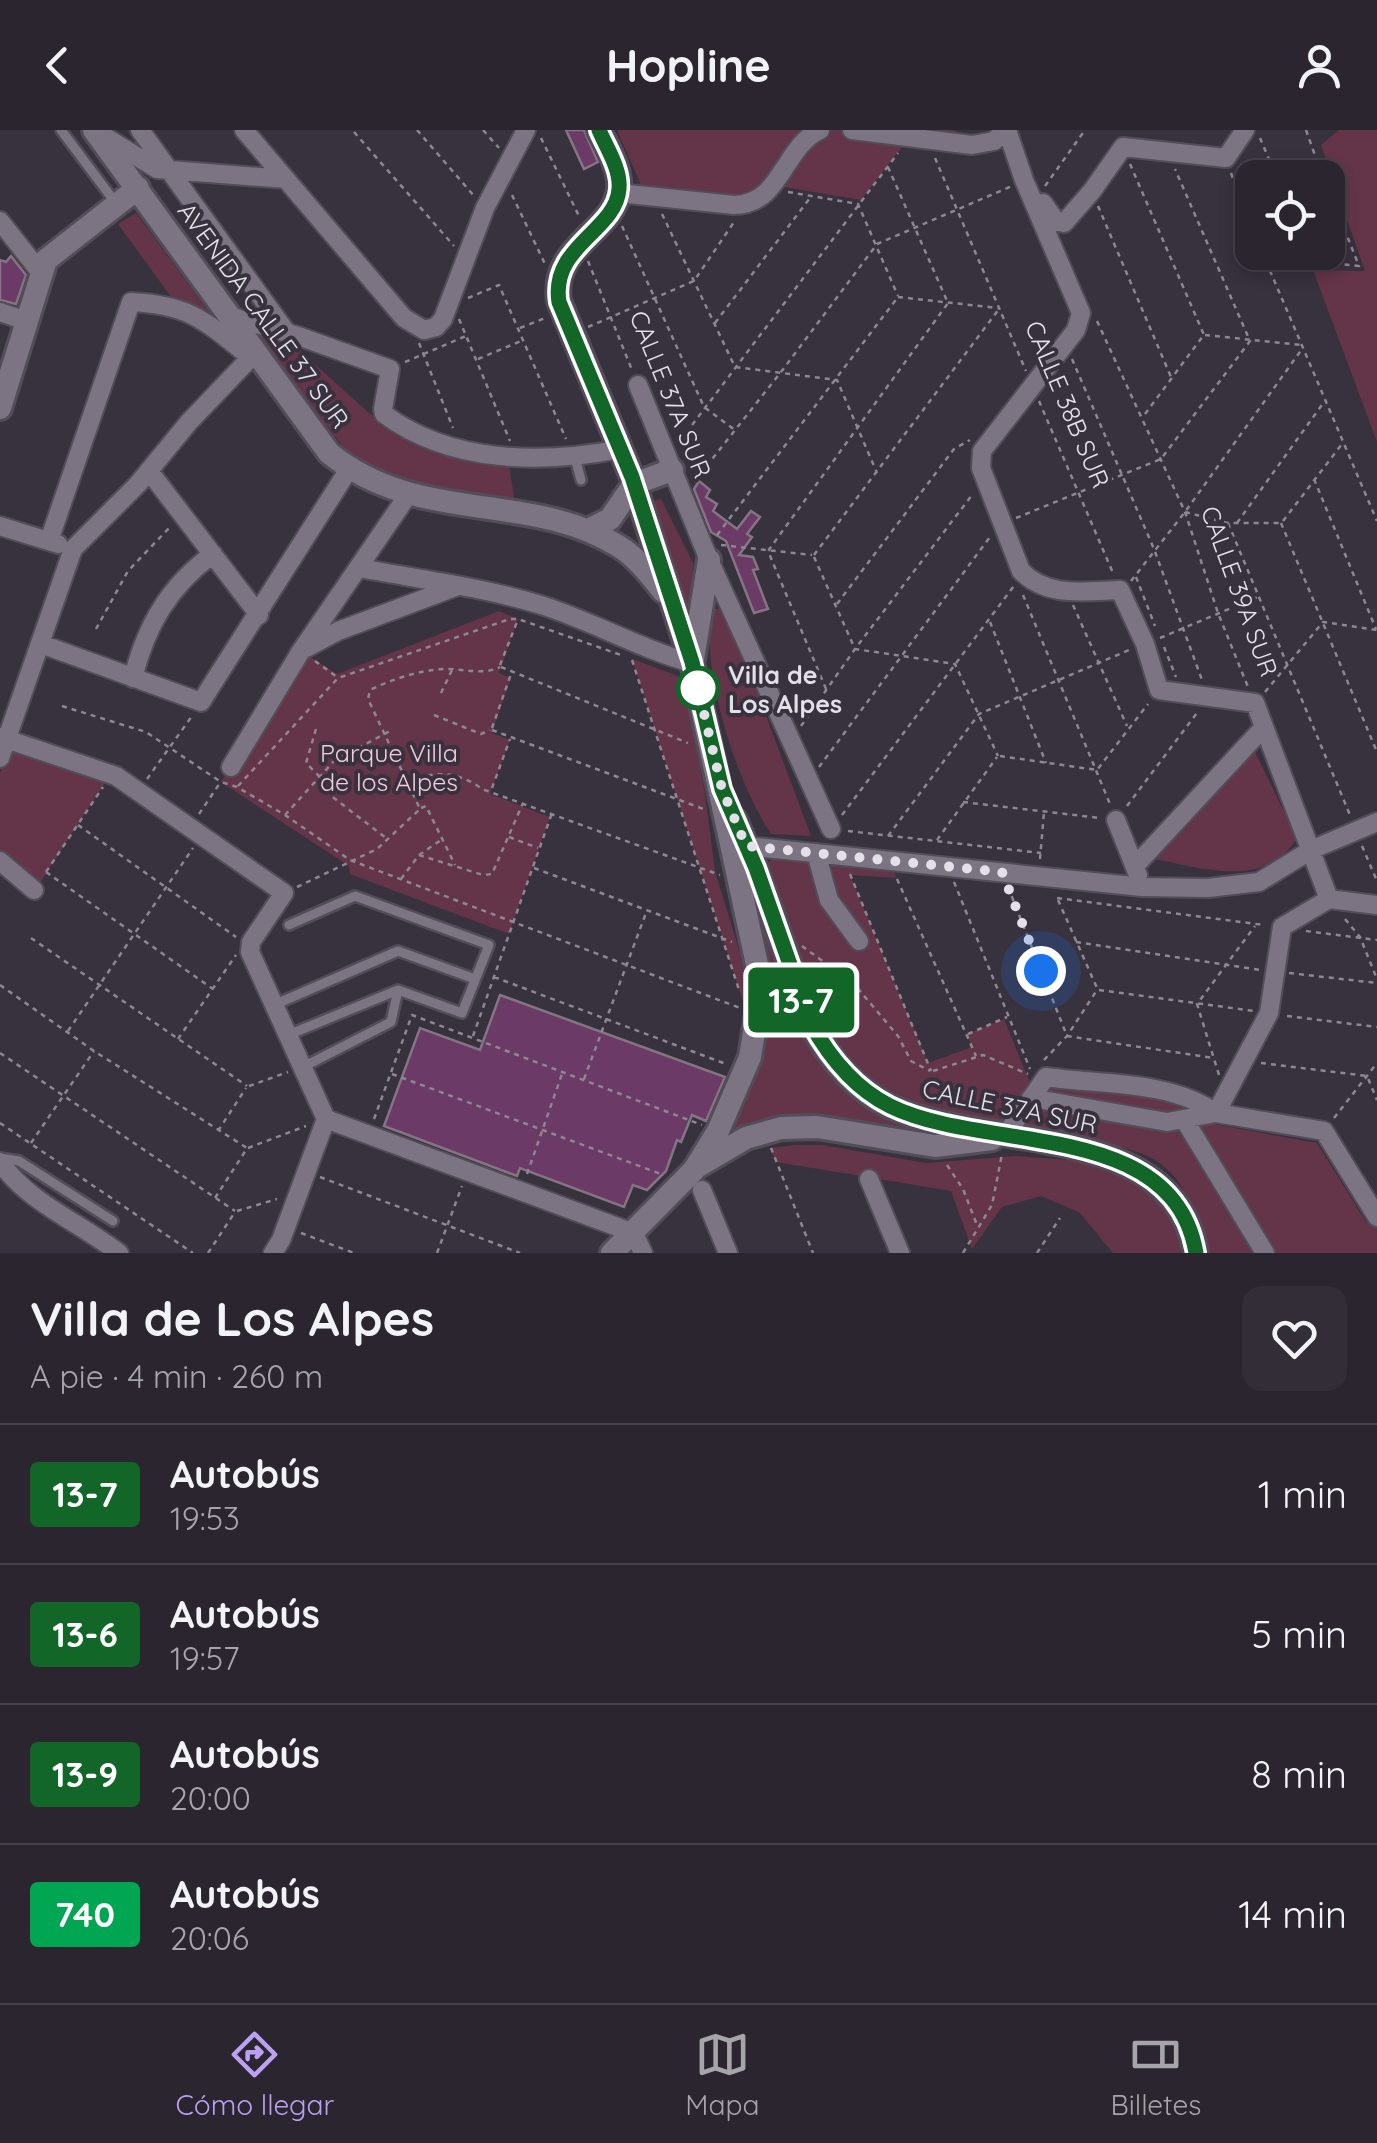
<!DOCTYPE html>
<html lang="es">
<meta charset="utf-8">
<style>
:root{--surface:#2a252e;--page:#322d36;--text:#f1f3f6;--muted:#a5a5aa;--line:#46424a;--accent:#bca0f2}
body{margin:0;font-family:Quicksand,sans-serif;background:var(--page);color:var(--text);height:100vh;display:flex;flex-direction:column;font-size:38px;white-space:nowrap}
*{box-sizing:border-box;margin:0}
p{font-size:32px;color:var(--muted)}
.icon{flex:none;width:55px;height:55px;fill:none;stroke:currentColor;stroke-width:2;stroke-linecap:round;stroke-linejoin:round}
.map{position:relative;height:1123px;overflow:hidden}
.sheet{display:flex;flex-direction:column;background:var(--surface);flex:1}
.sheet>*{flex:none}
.badge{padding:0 20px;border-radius:8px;font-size:35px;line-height:65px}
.buttons{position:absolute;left:1235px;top:30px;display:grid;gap:20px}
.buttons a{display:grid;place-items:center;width:110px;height:110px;border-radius:20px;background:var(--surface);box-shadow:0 5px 15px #0003,0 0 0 2px var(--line);font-size:50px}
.you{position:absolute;width:50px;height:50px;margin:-25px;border:8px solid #fff;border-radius:50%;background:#1a73e8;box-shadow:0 0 0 15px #1a73e833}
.map>.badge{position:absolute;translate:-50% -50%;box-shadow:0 0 0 5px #fff}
.round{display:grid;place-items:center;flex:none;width:105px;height:105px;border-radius:20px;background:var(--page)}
.head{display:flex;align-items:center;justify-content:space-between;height:170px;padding:0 30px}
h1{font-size:48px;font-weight:700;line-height:75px}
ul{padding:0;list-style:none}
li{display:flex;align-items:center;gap:30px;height:140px;padding:0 30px;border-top:2px solid var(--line)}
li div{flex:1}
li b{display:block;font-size:38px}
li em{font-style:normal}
li .badge{min-width:110px;font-weight:700;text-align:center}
header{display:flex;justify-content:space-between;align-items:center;height:130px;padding:0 30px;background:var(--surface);font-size:45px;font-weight:700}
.tabs{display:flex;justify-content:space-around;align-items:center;height:140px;border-top:2px solid var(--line);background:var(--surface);font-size:28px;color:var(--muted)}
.tabs a{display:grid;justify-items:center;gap:5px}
.tabs .current{color:var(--accent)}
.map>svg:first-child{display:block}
.green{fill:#643549}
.building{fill:#6c3a67;stroke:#837581;stroke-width:2.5}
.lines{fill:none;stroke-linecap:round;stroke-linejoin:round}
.lane-casing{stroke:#524d58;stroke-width:14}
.street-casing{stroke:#524d58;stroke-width:22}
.secondary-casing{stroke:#524d58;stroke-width:28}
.path{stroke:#8c8792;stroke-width:2.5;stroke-dasharray:5 5;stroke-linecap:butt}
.lane{stroke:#7c7483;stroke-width:9}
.street{stroke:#7c7483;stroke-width:18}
.secondary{stroke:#7c7483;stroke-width:22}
.line-casing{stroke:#fff;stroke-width:22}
.line{stroke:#126628;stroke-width:15}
.walk{stroke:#e4e0e9;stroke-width:10;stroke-dasharray:0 18}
.stop-dot{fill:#fff;stroke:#126628;stroke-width:5}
.labels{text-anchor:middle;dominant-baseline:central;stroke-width:8;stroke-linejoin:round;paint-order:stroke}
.street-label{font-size:25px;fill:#e4e0e9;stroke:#38313e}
.stop-label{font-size:25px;font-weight:bold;fill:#e4e0e9;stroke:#38313e;text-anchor:start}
.park-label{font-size:25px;fill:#f3cad9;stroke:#38313e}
</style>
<header><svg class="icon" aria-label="back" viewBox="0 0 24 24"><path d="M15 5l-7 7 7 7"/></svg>Hopline<svg class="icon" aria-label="person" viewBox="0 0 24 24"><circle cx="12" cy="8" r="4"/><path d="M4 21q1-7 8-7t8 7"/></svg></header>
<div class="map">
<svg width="1377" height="1123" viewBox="0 0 1377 1123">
<rect width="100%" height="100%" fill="#38313e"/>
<path class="green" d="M617,0h335l14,5 -52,-4 -53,69 -95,-16 -17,15 -108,-14z
M1339,0h38v312l-64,-172 52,1 -44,-126z
M136,83l84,114 -43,-22 -59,-81z
M253,200l35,10 82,74 63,36 76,16 6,37 -122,-26 -40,-17z
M661,369l32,64 -2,41 -4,1 -30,-89 -3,-15z
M711,479h8l18,29 74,198 -40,-2c-35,-53 -70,-162 -60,-225z
M499,481l19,8 -19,54 12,5 -19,55 18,7 -20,54 60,23 -41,117 -159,-60 -1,-8 -128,-84 80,-131 36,23z
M632,529l51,19 22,115 10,78 29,95 3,48z
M8,621l98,30 -70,108 -36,-33v-83z
M1255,622l42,86c-31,52 -94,30 -143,21l53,-56 -1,-4 10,-6z
M793,727l100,13 4,8 -47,-3 78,188 44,-16 -5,-13 37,-15 26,64 -28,41c-31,-6 -78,-10 -106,-24 -84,-41 -103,-150 -129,-230v-7l7,-5z
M758,781c26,74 43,162 118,202 20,11 44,17 65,24l-216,2c23,-45 41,-91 42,-142 1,-28 -6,-58 -9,-86z
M1052,953l109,12 39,14 -35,6 -125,-21z
M1037,976l129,26 42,-9 109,20 49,79 11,2v29h-172c-26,-129 -83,-93 -178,-129l1,-12z
M795,1015h28l103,18 90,-7 78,6 45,16 28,25 17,50h-71l-34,-41 -38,-16 -39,11 -30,42 -21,-58 -175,-29 -6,-14z"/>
<path class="building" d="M566,0h18l14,32 -14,7z
M11,126l15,19 -10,29 -16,-4v-40l6,2z
M699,351l11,9 -4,7 11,7 -4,7 24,18 14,-18 9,6 -13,17 5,3 -13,18 14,2 5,12 -5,1 15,39 -14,4 -28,-72 -15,-9 -17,-43z
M500,865l225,82 -19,44 -14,-6 -11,27 -4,-2 -11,31 -19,19 -14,-5 -9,22 -104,-39 -3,8 -133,-50 36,-98 60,22z"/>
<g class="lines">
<g class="lane-casing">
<path id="lane" d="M61,0l54,72
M575,328l6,22
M274,875l124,-54 77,28
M288,905l110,-45 64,23 27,-68 -134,-49 -66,29
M303,937l88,-45 7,-32
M0,1028l19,3 94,60"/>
</g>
<g class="street-casing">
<path id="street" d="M140,0l147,203
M244,0l160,188 20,12 12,-3 7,-8 42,-111 41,-78
M852,0l120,15 22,-4 12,-11
M1007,0l17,50 57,133 -5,17 -94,121 -1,17 40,103c26,27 64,20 99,19l25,54 14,46 96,13 74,196
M99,3l58,36 129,10
M619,63l115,12c47,0 49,-58 86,-75
M1043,73l13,18 8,2 28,-32 31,-44 103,11 19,-28
M0,91l41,52
M0,182l26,9
M233,187l68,20 89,32 -7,40 1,5c67,50 159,50 237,35
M638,255l71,175 122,269
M149,341l110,144
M0,396l58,18
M49,411l82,-239c60,3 74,19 119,55
M359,438c60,11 123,19 182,37 51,16 99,44 151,58
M41,514l160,58 148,-233
M306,518l32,-17 120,-45
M133,548c13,-52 36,-92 80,-124
M0,607l116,39 168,117 -33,49 -1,10 76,167
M0,628l73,-209 65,-65 51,-62 66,-69
M231,637l70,-116 107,-156
M1116,690l22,55
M746,716l396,41 66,1 51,-6 52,-32 66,-28
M816,723l13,47 30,41
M0,731l34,29
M1135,736l129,-139
M1329,769l48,6
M1031,968l136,24 49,-9 108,18 53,86
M326,989l308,114 9,20
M1184,989l81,134
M1005,1006l41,-59c54,8 124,3 170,36l53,-100 13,-86 47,-28
M0,1032c29,41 79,60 119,91
M869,1049l31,74
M702,1060l26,63
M273,1123l8,-13 45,-121"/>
</g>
<g class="secondary-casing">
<path id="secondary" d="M94,0l235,323c90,73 200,37 291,94 17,11 30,28 43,44
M599,0c8,17 22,39 20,59 -3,42 -69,56 -60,112l73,176 60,186 67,311 -2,40 -7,43 -32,74 -24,39 -82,83
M0,278l46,-148 92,-72
M588,400l22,-11 24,-35 38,-14
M693,529l16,-99
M735,690l21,49 55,155c18,34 42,64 78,82 96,46 284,12 307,147
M700,1035l46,-27 35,-10 36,-1 118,19 57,-7"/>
</g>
<path class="path" d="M417,0l58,67
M483,0l16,18
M1306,0l17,48
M354,2l100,114
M541,8l38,78
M1260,8l17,40
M935,28l91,213
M1130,34l74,171
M1231,43l21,58
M1045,56l40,-56
M788,62l70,12 40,92
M512,65l33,69
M1098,76l73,171
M662,84l73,153 102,13 40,93
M622,96l82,181 31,23
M1262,122l115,269
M1265,126l94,10 -31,-78
M588,131l44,109
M898,167l100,11
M468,168l31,-13 67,154
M459,189l51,122
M1097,191l88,191 33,101 30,74
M715,193l95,-125
M588,197l106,-46 40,-59
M520,198l25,-10
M1205,205l96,10
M419,213l34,85
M478,229l43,-18
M1072,229l82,190 48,131
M405,232l61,-26
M1039,271l74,172
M1145,284l58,-78
M680,311l218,-288
M1314,349l62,150
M694,352l87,-110 96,-128 135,-58
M1185,382l43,11h52
M1016,388l145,-59 89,-118 -75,-172
M1283,391l59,-77
M1228,393l122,292
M1237,393l87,-121
M1281,393l96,229
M717,405l181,-238
M721,415l91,10
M814,425l185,-246
M814,427l41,92 100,15 43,92
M1136,447l19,49
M1131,451l54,-69 117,-163
M1023,465l87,209
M837,474l117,-155 16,-9
M1073,475l54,121
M990,492l56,141
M96,499l32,-58 43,-45
M1160,508l100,-42
M1164,517l12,30
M632,530l107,330
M315,531l22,16
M500,535l17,-43
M501,537l187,76
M826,559l-58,-138 180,-248 -60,-136
M1265,562l58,-70 54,8
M441,563l11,-23
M62,576l84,26 75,50 16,5 48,28 65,45 390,148
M434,585l47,19 9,-4
M801,596l54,-77 117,-154
M492,598l19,-54
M316,599l-10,34 14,14 6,15 60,46
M492,600l214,80
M1000,626l97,14 51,-66
M819,637l171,-230
M147,649l45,-63
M409,653c25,-14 50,-11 73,6l238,86
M238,656l100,-108 172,-59h8l103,36
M492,658l18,-49
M963,672l137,16
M1127,676l70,-93
M421,678l5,-2 29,59
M199,684l21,-31
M285,685l49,-54 56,-30
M842,685l172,-229
M78,695l158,112
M848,701l193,22
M888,706l91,-122 150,-64
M509,707l29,11
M937,710l60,-83
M1362,716l15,35
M419,725l64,20 9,-1 31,-71
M1040,729l4,-47
M534,738l198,74
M46,742l167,117
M46,742l57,-85
M850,744l81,197
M401,749l18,-24 22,-15
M897,749l79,177
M954,752l76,187
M297,757l80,-38 43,-40 -52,-110 2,-9c23,-11 47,-19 72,-21 20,-1 40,7 58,-2
M1008,757l59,149 146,22
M1057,768l207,27
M1058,770l39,88
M1345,789l15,18 17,42
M1306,801l71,9
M31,808l216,148
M1076,812l185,28
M802,816l52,38 44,52 13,25 19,10
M1289,843l88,10
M494,847l232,87
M0,855l94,66 153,97
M1099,860l155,21
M1287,886l90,11
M68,901l125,-183
M968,904l39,-17
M473,906l79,-223
M178,909l58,-84
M0,923l235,158
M1044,930l23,-24 30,-46
M1261,933l106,13 10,24
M933,941l50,-16 45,19
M392,944l269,100
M1219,945l-22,-71 58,-78
M584,949l62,-166
M249,956l39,-14
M1334,988l43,-55
M374,989l38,-104 290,110
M0,993l193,130
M218,1001l28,-43
M31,1013l63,-92
M248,1018l58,-22
M771,1018l42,105
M947,1035l16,24 14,36
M527,1044l35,-100
M320,1047l200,76
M215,1068l31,-48
M237,1081l40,-12
M301,1103l53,20
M208,1123l27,-41
M437,1123l25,-67
M963,1123l29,-48 10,-51
M1037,1123l23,-35"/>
<use href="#lane" class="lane"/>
<use href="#street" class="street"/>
<use href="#secondary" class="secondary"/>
</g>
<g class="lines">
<g class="line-casing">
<path id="line" d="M599,0c7,17 22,39 20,59 -3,42 -69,57 -60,113l73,175 60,185 30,127 34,79 55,156c19,34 43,64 79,82 95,47 283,12 306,147"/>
</g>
<use href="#line" class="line"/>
<path class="walk" d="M698,558l-1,-4 25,105 24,57 256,26 39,99"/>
</g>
<circle class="stop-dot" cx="698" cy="558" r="20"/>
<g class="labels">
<g class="street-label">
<text transform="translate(264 185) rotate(54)">AVENIDA CALLE 37 SUR</text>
<text transform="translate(671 264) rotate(68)">CALLE 37A SUR</text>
<text transform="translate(1068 274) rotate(67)">CALLE 38B SUR</text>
<text transform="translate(1240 461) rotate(70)">CALLE 39A SUR</text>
<text transform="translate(1010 976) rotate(12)">CALLE 37A SUR</text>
</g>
<g class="stop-label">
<text x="728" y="544">Villa de<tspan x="728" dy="29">Los Alpes</tspan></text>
</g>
<g class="park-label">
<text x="389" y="622">Parque Villa<tspan x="389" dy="29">de los Alpes</tspan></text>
</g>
</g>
</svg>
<div class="buttons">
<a><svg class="icon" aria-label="locate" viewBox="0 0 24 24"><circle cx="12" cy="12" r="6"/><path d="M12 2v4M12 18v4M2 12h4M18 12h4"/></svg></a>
</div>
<div class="you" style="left:1041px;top:841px"></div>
<b class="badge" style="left:801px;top:870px;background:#126628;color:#fff">13-7</b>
</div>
<section class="sheet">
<div class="head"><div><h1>Villa de Los Alpes</h1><p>A pie · 4 min · 260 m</p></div><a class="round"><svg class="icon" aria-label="heart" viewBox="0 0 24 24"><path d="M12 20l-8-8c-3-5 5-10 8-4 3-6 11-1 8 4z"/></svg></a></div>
<ul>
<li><span class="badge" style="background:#126628;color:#fff">13-7</span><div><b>Autobús</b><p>19:53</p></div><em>1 min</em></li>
<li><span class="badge" style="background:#126628;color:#fff">13-6</span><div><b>Autobús</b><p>19:57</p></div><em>5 min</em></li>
<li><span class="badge" style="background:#126628;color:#fff">13-9</span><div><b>Autobús</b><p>20:00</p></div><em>8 min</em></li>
<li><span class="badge" style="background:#00a651;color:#fff">740</span><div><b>Autobús</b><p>20:06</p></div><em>14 min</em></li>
</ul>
</section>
<nav class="tabs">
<a class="current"><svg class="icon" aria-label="directions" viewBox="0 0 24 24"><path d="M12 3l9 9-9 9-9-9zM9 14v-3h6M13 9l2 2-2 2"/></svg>Cómo llegar</a>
<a><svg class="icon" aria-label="map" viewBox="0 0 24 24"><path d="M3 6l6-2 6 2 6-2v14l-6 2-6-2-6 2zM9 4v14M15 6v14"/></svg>Mapa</a>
<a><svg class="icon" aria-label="tickets" viewBox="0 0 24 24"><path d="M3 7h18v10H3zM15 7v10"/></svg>Billetes</a>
</nav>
